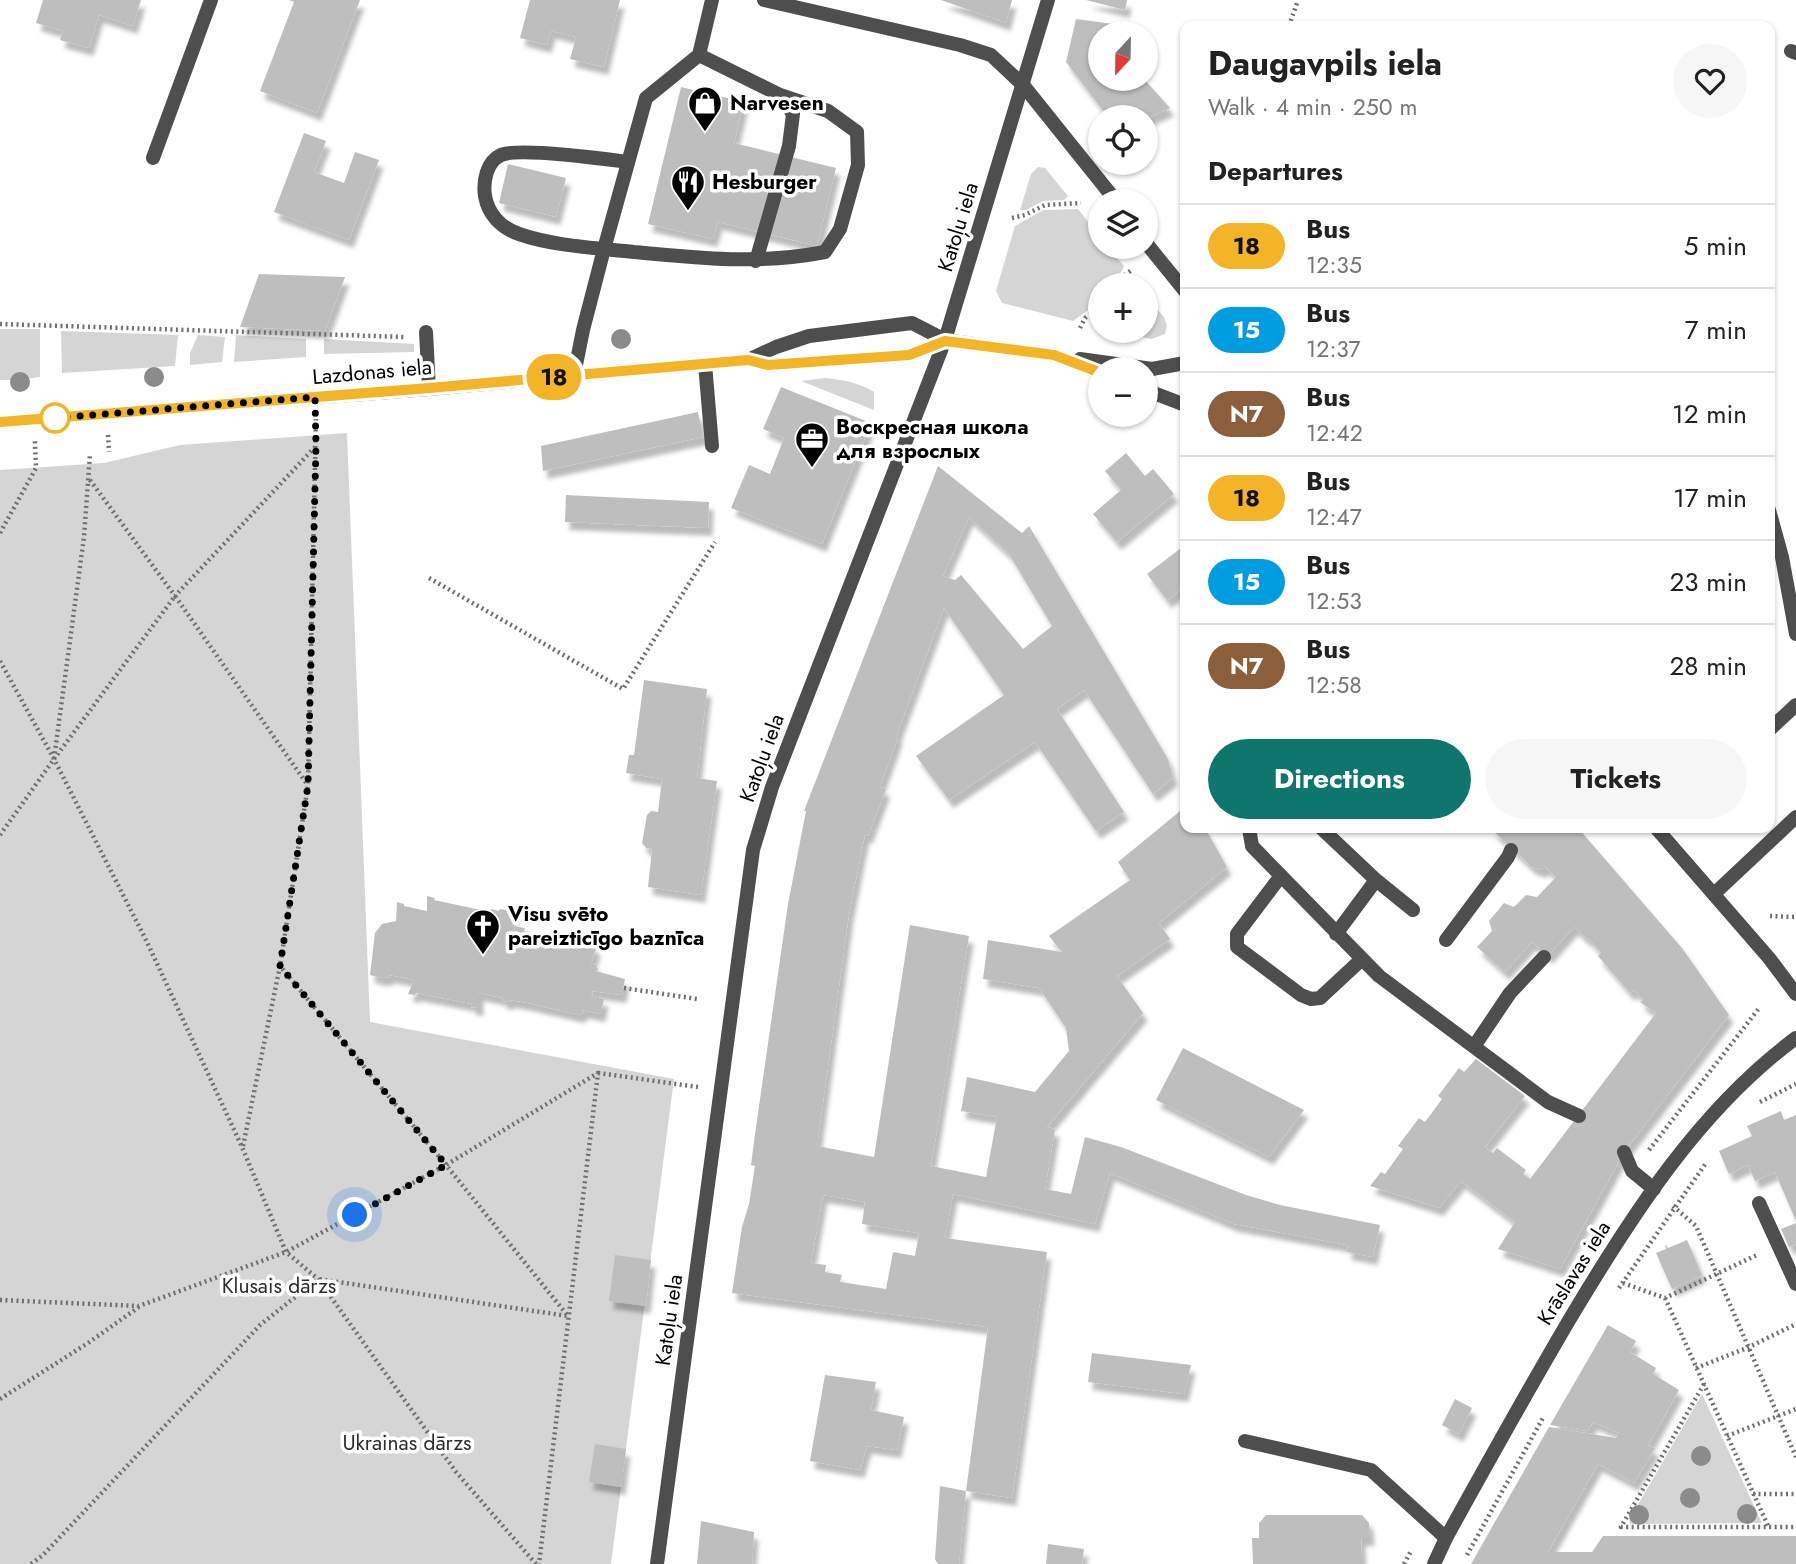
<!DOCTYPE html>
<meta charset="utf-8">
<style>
:root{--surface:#fff;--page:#f6f6f6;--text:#222;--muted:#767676;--line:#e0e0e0;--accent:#0f766e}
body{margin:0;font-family:Jost,sans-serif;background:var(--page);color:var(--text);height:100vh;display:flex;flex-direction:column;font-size:26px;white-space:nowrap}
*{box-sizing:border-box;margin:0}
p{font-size:23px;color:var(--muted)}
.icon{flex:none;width:38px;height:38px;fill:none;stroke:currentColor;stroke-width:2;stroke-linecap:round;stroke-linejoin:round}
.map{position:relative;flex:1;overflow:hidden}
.side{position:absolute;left:1180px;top:21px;width:595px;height:812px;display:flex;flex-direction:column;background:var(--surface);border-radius:14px;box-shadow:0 2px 5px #0004}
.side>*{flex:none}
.badge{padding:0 14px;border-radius:23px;font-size:24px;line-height:46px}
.needle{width:46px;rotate:202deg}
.tools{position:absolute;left:1088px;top:21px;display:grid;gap:14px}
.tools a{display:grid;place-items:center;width:70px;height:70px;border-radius:50%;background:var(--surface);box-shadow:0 2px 5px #0004;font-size:35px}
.you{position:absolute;width:35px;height:35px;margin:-18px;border:5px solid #fff;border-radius:50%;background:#1a73e8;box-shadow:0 0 0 10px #1a73e833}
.map>.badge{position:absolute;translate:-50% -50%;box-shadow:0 0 0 4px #fff}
h2{padding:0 28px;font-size:26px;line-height:63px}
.round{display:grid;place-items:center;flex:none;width:74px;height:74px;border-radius:37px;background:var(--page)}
.overview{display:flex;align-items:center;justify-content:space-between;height:119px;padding:0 28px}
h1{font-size:33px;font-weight:700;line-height:52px}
.button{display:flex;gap:14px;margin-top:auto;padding:14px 28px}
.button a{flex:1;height:80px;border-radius:42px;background:var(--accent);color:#fff;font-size:28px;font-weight:700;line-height:80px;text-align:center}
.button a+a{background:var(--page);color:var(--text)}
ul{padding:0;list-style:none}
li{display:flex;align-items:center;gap:21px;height:84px;padding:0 28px;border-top:2px solid var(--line)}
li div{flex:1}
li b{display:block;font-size:26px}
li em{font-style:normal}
li .badge{min-width:77px;font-weight:700;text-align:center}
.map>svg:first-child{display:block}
.green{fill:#d5d5d5}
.building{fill:#bebebe;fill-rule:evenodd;filter:url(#shadow)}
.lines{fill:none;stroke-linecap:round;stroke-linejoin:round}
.path{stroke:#707070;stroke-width:4.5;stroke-dasharray:2 3.5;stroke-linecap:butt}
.service{stroke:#4e4e4e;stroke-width:14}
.minor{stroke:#4e4e4e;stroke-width:14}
.tertiary{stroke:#4e4e4e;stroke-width:14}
.tree{fill:#8b8b8b}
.line-casing{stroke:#fff;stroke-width:16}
.line{stroke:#f4b427;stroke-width:10}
.walk{stroke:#000;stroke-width:7;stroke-dasharray:0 12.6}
.stop-dot{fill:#fff;stroke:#f4b427;stroke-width:3.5}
.labels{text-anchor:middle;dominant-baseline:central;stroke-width:7;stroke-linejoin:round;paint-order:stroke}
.poi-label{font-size:21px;font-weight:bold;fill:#000;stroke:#fff;text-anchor:start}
.street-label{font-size:21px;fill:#000;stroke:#fff}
.park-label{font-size:21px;fill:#2c2c2c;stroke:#fff}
</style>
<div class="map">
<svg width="1796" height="1564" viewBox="0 0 1796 1564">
<defs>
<filter id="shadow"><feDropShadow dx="4.5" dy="8" stdDeviation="2" flood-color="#0004"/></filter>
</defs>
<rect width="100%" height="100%" fill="#fff"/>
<path class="green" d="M1038,167l7,1 23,28 -4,4 -21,1 -17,9h-6l11,-36z
M1078,209l23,29v9h7l16,19c-3,9 -14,19 -23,19 0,19 -14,26 -28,36l-71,-18 -6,-12 19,-65 28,-16z
M1146,297l18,20 3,9 -2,8 -14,5 -34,-8h29z
M0,329h40v48l-16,2v6h-9l-1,-5h-14z
M61,331l117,4 -3,31 -113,7z
M198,335l27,2 -3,25 -32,3v-12z
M236,335l70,4v18l-72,5z
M324,339l90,5v8l-90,2z
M826,378c17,2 32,4 48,14v18l-73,-29z
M347,433l23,589 304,57 -63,485h-611v-1094l104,-7 76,-18z
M1702,1394l60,129 -132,1 -1,-4z"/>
<path class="building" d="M43,0h98l-8,26 -34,-11 -10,33 -29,-8 3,-9 -27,-8z
M289,0h71l-43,113 -57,-22 34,-89z
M530,0h90l-16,67 -34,-8 6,-22 -25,-6 -4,14 -27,-7z
M941,0h71l-6,23z
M1086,0h41l-2,10z
M1076,19l52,7 -1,7h-26v46h43l26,29 -24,11 -38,-2 -42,-55z
M681,87l63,15 -10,41 102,25 -19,78 -99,-24 -5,17 -65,-15z
M304,133l22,8 -12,31 30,11 11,-31 24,8 -30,80 -75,-28z
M508,164l58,14 -10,39 -57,-14z
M259,274l86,3 -20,54 -85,-4z
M781,387l90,36 -49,121 -91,-36 18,-43 21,9 14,-36 -21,-9z
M698,412l5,25 -160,34 -2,-25z
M1126,453l19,23 8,-7 21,25 -57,48 -24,-28 28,-24 -16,-19z
M938,466l84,67 7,-7 139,233 5,19 -20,16 -69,-104 -27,19 67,103 -28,19 -61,-89 -86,58 -33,-44 88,-61 -60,-87 -47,126 1,3 -18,50 6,2 -18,47 -3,-2 -16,80 -32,232 57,11 36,-232 59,11 -38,230 55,11 11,-60 -36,-6 6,-34 68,15 34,-41 -3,-23 -27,-40 -56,-9 5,-39 74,12 -13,-16 81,-56 -12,-18 67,-55v21h20l22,39 -68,56 11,16 -53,37 26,37 -96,114 8,2 -10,60 26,5 14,-57 36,10 125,48 34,10 100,20 -7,32 -26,-5 1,-7 -114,-21 -124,-51 -15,51 -142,-30 -8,44 102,14 -35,246 -46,-7 22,-164 -256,-34 10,-66 7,-23 6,-38 -4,-1 4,-31 33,-230 18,-93h-2zM969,517l40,37 43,72 -29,23 -62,-74 -6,5 -12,-4zM823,1195l42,7 -3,22 57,9 -4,23 -22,-4 -7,37 -46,-7 2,-7 -17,-3 1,-7 -15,-2z
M566,495l143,7 -1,26 -143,-6z
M1185,545v42l-18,13 -20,-26z
M644,680l63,9 -10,89 20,3 -16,114 -53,-8 4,-38 -6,-1 -4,-5 5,-28 4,-4 7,1 4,-33 -36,-6 3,-18h5z
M1490,828h88l104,120 47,67 -105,137 -64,117 -62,-20 17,-27 -54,-41 -22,27 -69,-22 11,-14 4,2 18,-25 -5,-3 21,-28 6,4 17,-23 -4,-3 21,-28 5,4 12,-13 49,37 -40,51 8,6 4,-5 29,22 -3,4 7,5 126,-166 -16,-11 3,-2 -9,-10 -4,3 -32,-37 3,-3 -13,-15 -1,1 -13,-12 -26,29 -16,-14 -27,30 -28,-25 15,-16 -3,-10 15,-18 10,4 12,-12 11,2 19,-20 -11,-10 -3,3 -10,-3z
M427,896l8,2 -1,2 56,12 1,-3 8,2 1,-2 14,2 -2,15 13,2 -1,3 19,2 48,12 2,-2 3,6 -5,15 3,-1 4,6 -2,2 29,8 -3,16 -30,-4 1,3 -3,1 14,4 -3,15 -19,-4 2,2 -5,3 -51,-12 -18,-3 -1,2 -7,-1 1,-3 -24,-5v15l-8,-1 1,-3 -56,-11 -1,2 -7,-1 6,-14 -24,-5 -1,2 -7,1 -12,-3 5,-42 7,-9 14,-3 1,-19 7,2v2l23,5z
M1183,1048l121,62 -35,47 -113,-57z
M1781,1111l3,9 12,-5v106l-21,-49 -20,9 -7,-16 -19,9 -10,-23 33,-15 -5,-10z
M1796,1223v21l-7,3 -8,-18z
M1687,1240l15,35 -30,14 -16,-36 10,-4 -1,-5 3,4z
M615,1255l36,5 -5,46 -37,-5z
M1608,1325l28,16 -6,11 26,16 -3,6 26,16 -31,56 7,2 -21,35 -36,-19 -50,88h44l11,-16h193v28h-325l78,-137 67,11 3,-5 -26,-11 -5,9 -38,-6z
M1092,1353l99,12 -7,29 -96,-12z
M825,1375l51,7 -5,28 33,7 -7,33 -30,-4 -7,24 -50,-9z
M1455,1399l17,9 -13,26 -17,-9z
M595,1444l31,5 -5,38 -32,-5z
M940,1486l26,5 -7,73h-21l-3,-5z
M1266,1515h96l7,8 1,15h-9l1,26h-109l-1,-26h7v-15z
M701,1521l53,11 -2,32h-55z
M1048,1544l36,5 -2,15h-36z"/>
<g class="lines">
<path class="path" d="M1289,26l9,-26
M1012,218l13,-3 20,-10 36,-2
M1111,285l22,-16
M1146,289l2,-1
M0,324l405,13
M1080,328l5,-10 16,-11
M108,435l1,17
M90,480l85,116 141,-150
M0,533l36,-65 -1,-27
M429,578l194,111 92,-147
M0,661l54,98 93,183 95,205 44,105 32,27 138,193 80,92
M54,759l121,-163 132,188
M0,835l54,-76 30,-222 6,-83
M1770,916l26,1
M624,988l73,11
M598,1073l100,14
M1760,1102l36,-18
M243,1146l37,-180 28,-181 8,-366
M1649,1150l111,-143
M1673,1206l23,20 100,231
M1623,1283l42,15 92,-43
M1619,1288l87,-125
M1665,1298l104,230
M0,1300l139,6 147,-54 160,-87 152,-92 -59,491
M1696,1368l51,-20 49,-24
M1704,1384l-83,143h175
M0,1399l88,-56 51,-36
M1727,1436l69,-27
M1753,1494h43
M1467,1555l77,-139
M31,1564l12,-9 217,-230 58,-46 250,37 -122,-151 -166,-199
M1404,1564l7,-13"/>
<path class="service" d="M1791,51l5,2
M153,158l58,-158
M628,162c-23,-3 -109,-15 -127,-7 -15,7 -18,27 -16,41 3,18 16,32 34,38 34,12 79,14 115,18 68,6 123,13 191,0l15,-23 18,-64 -1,-33 -29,-21 -48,-16 -81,-40
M756,261l33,-115 4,-32 -13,-19
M426,332l3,57
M705,364l7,82
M574,375l9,-45 21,-81 42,-151 53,-43 13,-55
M1769,510l13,47 14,77
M1769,730l27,-25
M1249,828l3,18 127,130 169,126 31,14
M1321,828l55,52 -40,54
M1280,877l-43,57v13l64,48 10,4 9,-1 42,-39
M1376,880l37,30
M1715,893l81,-76
M1446,940l62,-83 3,-7
M1475,1045l35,-52 34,-36
M1624,1152l8,19 22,18
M1759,1203l37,81
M1245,1441l126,29 75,68"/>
<path class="minor" d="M657,1564l96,-714 19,-63 173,-447 103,-340
M1434,1564l12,-26c42,-76 84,-152 128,-226 60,-100 127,-204 222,-274"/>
<path class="tertiary" d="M764,0l196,45 31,10 32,30 93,116
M1146,243l39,48
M1080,359l72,10 33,-6
M748,360l20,5 141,-10 36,-15
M1146,390l39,15
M0,422l429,-33 319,-29 28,-13 33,-11 103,-13 33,17 109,15 47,18
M1656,828l113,130 27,36"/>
</g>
<g class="tree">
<circle cx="621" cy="339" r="10"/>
<circle cx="154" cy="377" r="10"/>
<circle cx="20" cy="382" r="10"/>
<circle cx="1701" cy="1456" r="10"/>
<circle cx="1690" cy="1498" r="10"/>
<circle cx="1747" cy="1514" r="10"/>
<circle cx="1639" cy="1515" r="10"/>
</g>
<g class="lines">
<g class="line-casing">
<path id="line" d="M0,422l429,-34 319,-28 20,5 141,-10 36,-14 109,14 47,18"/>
</g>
<use href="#line" class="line"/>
<path class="walk" d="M55,418l260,-21 1,49 -8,339 -28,181 166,199 -91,50"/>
</g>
<defs>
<g id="shop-pin" transform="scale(1.75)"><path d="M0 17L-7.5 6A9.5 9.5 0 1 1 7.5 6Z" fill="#000" stroke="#fff"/><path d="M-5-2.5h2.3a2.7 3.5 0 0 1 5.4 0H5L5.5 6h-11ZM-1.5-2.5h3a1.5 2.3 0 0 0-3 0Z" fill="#fff"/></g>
<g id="restaurant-pin" transform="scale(1.75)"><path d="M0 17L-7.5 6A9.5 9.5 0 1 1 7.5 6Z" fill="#000" stroke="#fff"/><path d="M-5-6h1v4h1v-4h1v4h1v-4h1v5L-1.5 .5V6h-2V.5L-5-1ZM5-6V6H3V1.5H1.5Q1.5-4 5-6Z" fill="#fff"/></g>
<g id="office-pin" transform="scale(1.75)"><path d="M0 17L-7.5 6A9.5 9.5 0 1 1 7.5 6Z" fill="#000" stroke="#fff"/><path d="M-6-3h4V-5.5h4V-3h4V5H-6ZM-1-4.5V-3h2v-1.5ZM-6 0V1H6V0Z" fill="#fff"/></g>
<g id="church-pin" transform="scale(1.75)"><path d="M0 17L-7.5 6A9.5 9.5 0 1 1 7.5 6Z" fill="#000" stroke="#fff"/><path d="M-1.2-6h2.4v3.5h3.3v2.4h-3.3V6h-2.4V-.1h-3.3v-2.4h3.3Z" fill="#fff"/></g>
</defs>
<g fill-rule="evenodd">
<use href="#shop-pin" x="705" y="103"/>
<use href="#restaurant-pin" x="688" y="182"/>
<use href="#office-pin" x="812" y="439"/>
<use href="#church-pin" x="483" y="926"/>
</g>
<circle class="stop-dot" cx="55" cy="418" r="14"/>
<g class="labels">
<g class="poi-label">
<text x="730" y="103">Narvesen</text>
<text x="712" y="182">Hesburger</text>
<text x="836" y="427">Воскресная школа<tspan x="836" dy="24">для взрослых</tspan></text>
<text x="508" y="914">Visu svēto<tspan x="508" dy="24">pareizticīgo baznīca</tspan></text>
</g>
<g class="street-label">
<text transform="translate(958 227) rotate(-73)">Katoļu iela</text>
<text transform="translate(372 372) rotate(-5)">Lazdonas iela</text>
<text transform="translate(762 758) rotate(-70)">Katoļu iela</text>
<text transform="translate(1574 1273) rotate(-58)">Krāslavas iela</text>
<text transform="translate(669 1320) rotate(-82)">Katoļu iela</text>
</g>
<g class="park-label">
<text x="279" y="1286">Klusais dārzs</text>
<text x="407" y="1443">Ukrainas dārzs</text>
</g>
</g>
</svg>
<div class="tools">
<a><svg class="needle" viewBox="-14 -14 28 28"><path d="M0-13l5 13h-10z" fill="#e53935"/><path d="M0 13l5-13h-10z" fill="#767676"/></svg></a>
<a><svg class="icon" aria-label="locate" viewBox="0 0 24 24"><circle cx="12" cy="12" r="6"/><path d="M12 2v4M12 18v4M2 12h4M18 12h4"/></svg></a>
<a><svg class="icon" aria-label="layers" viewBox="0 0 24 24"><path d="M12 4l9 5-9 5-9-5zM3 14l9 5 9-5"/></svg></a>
<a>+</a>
<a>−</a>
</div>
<div class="you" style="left:355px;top:1215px"></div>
<b class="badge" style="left:554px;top:377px;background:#f4b427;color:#111">18</b>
<section class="side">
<div class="overview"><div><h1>Daugavpils iela</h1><p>Walk · 4 min · 250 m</p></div><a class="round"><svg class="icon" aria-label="heart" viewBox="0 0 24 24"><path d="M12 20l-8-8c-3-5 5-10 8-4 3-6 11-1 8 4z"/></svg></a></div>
<h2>Departures</h2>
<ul>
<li><span class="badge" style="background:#f4b427;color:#111">18</span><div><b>Bus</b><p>12:35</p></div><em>5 min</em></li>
<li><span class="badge" style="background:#009de0;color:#fff">15</span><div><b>Bus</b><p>12:37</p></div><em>7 min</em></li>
<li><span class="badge" style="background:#8b5e3c;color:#fff">N7</span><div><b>Bus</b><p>12:42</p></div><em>12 min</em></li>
<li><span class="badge" style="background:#f4b427;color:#111">18</span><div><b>Bus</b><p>12:47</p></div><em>17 min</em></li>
<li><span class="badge" style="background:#009de0;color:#fff">15</span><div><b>Bus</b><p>12:53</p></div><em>23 min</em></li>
<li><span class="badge" style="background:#8b5e3c;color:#fff">N7</span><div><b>Bus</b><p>12:58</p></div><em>28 min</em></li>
</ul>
<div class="button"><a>Directions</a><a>Tickets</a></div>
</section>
</div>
